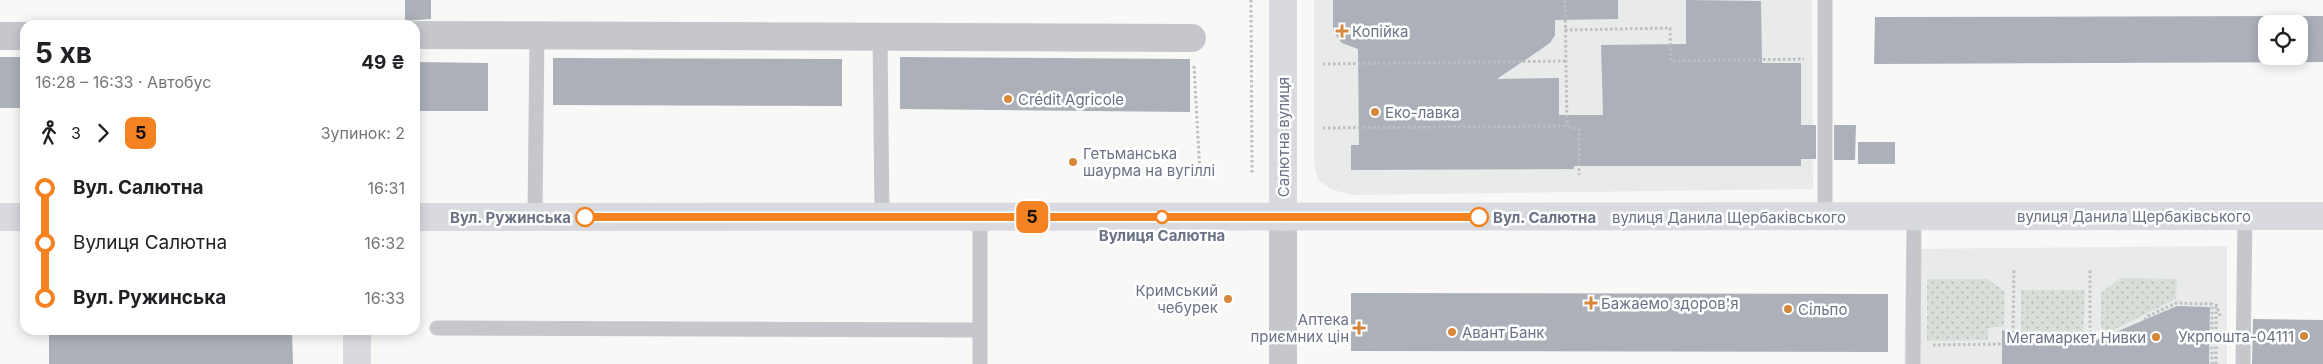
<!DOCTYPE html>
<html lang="uk">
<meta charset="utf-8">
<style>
:root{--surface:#fff;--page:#f2f2f2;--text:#202124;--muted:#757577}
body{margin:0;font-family:Inter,sans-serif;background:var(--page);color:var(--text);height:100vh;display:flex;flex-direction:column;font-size:19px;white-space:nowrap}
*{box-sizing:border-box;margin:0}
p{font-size:16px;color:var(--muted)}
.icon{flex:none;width:28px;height:28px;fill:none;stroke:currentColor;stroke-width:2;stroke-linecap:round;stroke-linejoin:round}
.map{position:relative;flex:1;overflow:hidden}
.drawer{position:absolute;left:20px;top:20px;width:400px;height:315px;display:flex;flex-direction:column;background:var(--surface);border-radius:15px;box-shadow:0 2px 12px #0003}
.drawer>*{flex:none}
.badge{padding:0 10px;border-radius:8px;font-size:18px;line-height:32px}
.controls{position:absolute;left:2258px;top:15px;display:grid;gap:10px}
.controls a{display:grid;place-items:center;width:50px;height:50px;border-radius:10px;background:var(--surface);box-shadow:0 2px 12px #0003;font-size:25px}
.map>.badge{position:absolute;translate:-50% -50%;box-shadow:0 0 0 2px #fff}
.legs{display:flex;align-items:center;gap:8px;height:55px;padding:0 15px;font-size:16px}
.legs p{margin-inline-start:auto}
.head{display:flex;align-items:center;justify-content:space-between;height:85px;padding:0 15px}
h1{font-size:28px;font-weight:700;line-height:38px}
ul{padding:0 15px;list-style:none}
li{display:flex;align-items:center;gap:18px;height:55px;font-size:19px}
li i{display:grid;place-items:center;width:8px;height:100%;margin:0 6px;background:currentColor}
li i::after{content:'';width:12px;height:12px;margin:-6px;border:4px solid;border-radius:50%;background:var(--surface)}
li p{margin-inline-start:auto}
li:first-child i{background:linear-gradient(#0000 50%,currentColor 0)}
li:last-child i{background:linear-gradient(currentColor 50%,#0000 0)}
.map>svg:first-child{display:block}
.built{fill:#e9eaea}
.grass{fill:url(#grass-dots)}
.building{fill:#acb0b9;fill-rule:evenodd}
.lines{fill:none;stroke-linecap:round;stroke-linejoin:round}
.path{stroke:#bdbec2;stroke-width:3;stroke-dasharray:2.5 2.5;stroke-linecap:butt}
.lane{stroke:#c5c7cc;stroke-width:15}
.street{stroke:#c5c7cc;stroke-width:28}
.secondary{stroke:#d8dadf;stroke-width:28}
.line-1-casing{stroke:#fff;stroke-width:11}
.line-1{stroke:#f58220;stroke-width:8}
.poi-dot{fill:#d68739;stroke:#fff;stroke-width:2}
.stop-1-dot{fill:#fff;stroke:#f58220;stroke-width:2.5}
.labels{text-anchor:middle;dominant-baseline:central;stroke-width:5;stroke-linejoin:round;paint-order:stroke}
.poi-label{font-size:15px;fill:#6a7285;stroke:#fff;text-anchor:start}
.street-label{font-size:15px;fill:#6a7285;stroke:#fff}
.stop-label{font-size:15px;font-weight:bold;fill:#6a7285;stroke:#fff;text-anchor:end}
</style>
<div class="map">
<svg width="2323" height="364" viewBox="0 0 2323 364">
<defs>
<pattern id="grass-dots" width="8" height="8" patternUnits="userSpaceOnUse" patternTransform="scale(1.25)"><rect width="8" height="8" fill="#d9dfd8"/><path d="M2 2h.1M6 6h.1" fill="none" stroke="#b4b9b5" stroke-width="1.8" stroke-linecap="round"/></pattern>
</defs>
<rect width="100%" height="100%" fill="#f8f9f7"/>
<path class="built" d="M1314,0h498l1,189 -461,6 -19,-5 -15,-10 -4,-17z
M2227,246v118h-323l2,-115z"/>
<path class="grass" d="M2120,278l57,1 -1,20 -75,37v-43z
M1927,279h60l18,13 -1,34 -16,2v12l-61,1z
M2021,290h64l-2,50 -4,2h-41l-17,-8z"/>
<path class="building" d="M405,0h26v19l-26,2z
M1333,0h285v19l-63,1v15l-5,8 -53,36 62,-1v37h44l-2,-70 85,-1v-44l75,1 1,62h39v62h15v34h-15v7h-227v3l-223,1v-25h8l-1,-96 -16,-6 -9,-11z
M2323,16v46l-449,2 1,-47zM2266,24h33v32h-33z
M0,57h25v51h-25z
M900,57l290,2v53l-290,-3z
M553,58l289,1v47l-289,-1z
M415,62l73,1v48h-73z
M1834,125h22l-1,35h-21z
M1858,142h37v22h-37z
M1351,293l537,1v58l-537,-1z
M2177,306l33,1 -1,57h-207v-34l36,12 52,1z
M2253,319l70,1v44h-71z
M49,330h243l1,34h-244z"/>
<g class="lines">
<path class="path" d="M1251,0l1,173
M1565,0l2,126
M1565,30l105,-2 1,33 133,-2
M1323,64l243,-3
M1194,66l6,107
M1323,128l244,-2 12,4v45
M2145,320l1,-3 30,-14 36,1v60
M2013,333l1,-65
M2090,343v-74
M1933,345l69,-1
M2216,364v-60l5,14"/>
<path class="lane" d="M1825,0v216
M880,36l2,180
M535,217l2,-182
M437,328l543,2
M980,364v-147
M1913,364l1,-148
M2243,364l2,-148"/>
<path class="street" d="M415,35l777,3
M0,36h25
M1283,217v147"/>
<path class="secondary" d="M0,217h25
M415,217l1908,-1
M1283,217v-217
M357,330v34"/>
</g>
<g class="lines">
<g class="line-1-casing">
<path id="line-1" d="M585,217h894"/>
</g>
<use href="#line-1" class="line-1"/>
</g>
<g class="poi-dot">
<path d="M1339.5 23.5h5v5h5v5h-5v5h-5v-5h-5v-5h5z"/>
<circle cx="1008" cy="99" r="5"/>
<circle cx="1375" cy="112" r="5"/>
<circle cx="1073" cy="162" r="5"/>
<circle cx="1228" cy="299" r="5"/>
<path d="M1588.5 295.5h5v5h5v5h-5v5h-5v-5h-5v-5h5z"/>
<circle cx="1788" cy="309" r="5"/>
<path d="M1356.5 320.5h5v5h5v5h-5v5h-5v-5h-5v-5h5z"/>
<circle cx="1452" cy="332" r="5"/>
<circle cx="2304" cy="336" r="5"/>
<circle cx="2156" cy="337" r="5"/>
</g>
<g class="stop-1-dot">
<circle cx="585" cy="217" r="9"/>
<circle cx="1162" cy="217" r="6"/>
<circle cx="1479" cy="217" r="9"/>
</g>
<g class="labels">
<g class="poi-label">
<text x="1352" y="31">Копійка</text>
<text x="1018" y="99">Crédit Agricole</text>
<text x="1385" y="112">Еко-лавка</text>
<text x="1083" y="153">Гетьманська<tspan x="1083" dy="17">шаурма на вугіллі</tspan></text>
<text x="1218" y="290" text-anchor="end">Кримський<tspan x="1218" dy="17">чебурек</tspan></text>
<text x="1601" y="303">Бажаемо здоров'я</text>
<text x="1798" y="309">Сільпо</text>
<text x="1349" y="319" text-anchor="end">Аптека<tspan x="1349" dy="17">приємних цін</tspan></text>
<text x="1462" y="332">Авант Банк</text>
<text x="2294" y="336" text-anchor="end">Укрпошта-04111</text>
<text x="2146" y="337" text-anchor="end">Мегамаркет Нивки</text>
</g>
<g class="street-label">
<text transform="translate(1283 137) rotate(-90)">Салютна вулиця</text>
<text x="2134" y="216">вулиця Данила Щербаківського</text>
<text x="1729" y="217">вулиця Данила Щербаківського</text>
</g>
<g class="stop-label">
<text x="571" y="217">Вул. Ружинська</text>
<text x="1493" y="217" text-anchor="start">Вул. Салютна</text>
<text x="1162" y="235" text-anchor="middle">Вулиця Салютна</text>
</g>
</g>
</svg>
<div class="controls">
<a><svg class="icon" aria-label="locate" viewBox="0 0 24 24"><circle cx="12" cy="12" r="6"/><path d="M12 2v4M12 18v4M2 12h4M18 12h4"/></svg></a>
</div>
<b class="badge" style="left:1032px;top:217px;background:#f58220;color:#111">5</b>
<section class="drawer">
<div class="head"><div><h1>5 хв</h1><p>16:28 – 16:33 · Автобус</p></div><b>49 ₴</b></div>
<div class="legs"><svg class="icon" aria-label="walk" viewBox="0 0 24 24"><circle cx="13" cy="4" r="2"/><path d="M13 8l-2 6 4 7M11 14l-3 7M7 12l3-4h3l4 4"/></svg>3<svg class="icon" aria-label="forward" viewBox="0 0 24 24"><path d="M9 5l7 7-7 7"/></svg><b class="badge" style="background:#f58220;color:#111">5</b><p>Зупинок: 2</p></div>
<ul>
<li><i style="color:#f58220"></i><b>Вул. Салютна</b><p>16:31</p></li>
<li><i style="color:#f58220"></i><span>Вулиця Салютна</span><p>16:32</p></li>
<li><i style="color:#f58220"></i><b>Вул. Ружинська</b><p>16:33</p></li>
</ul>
</section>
</div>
